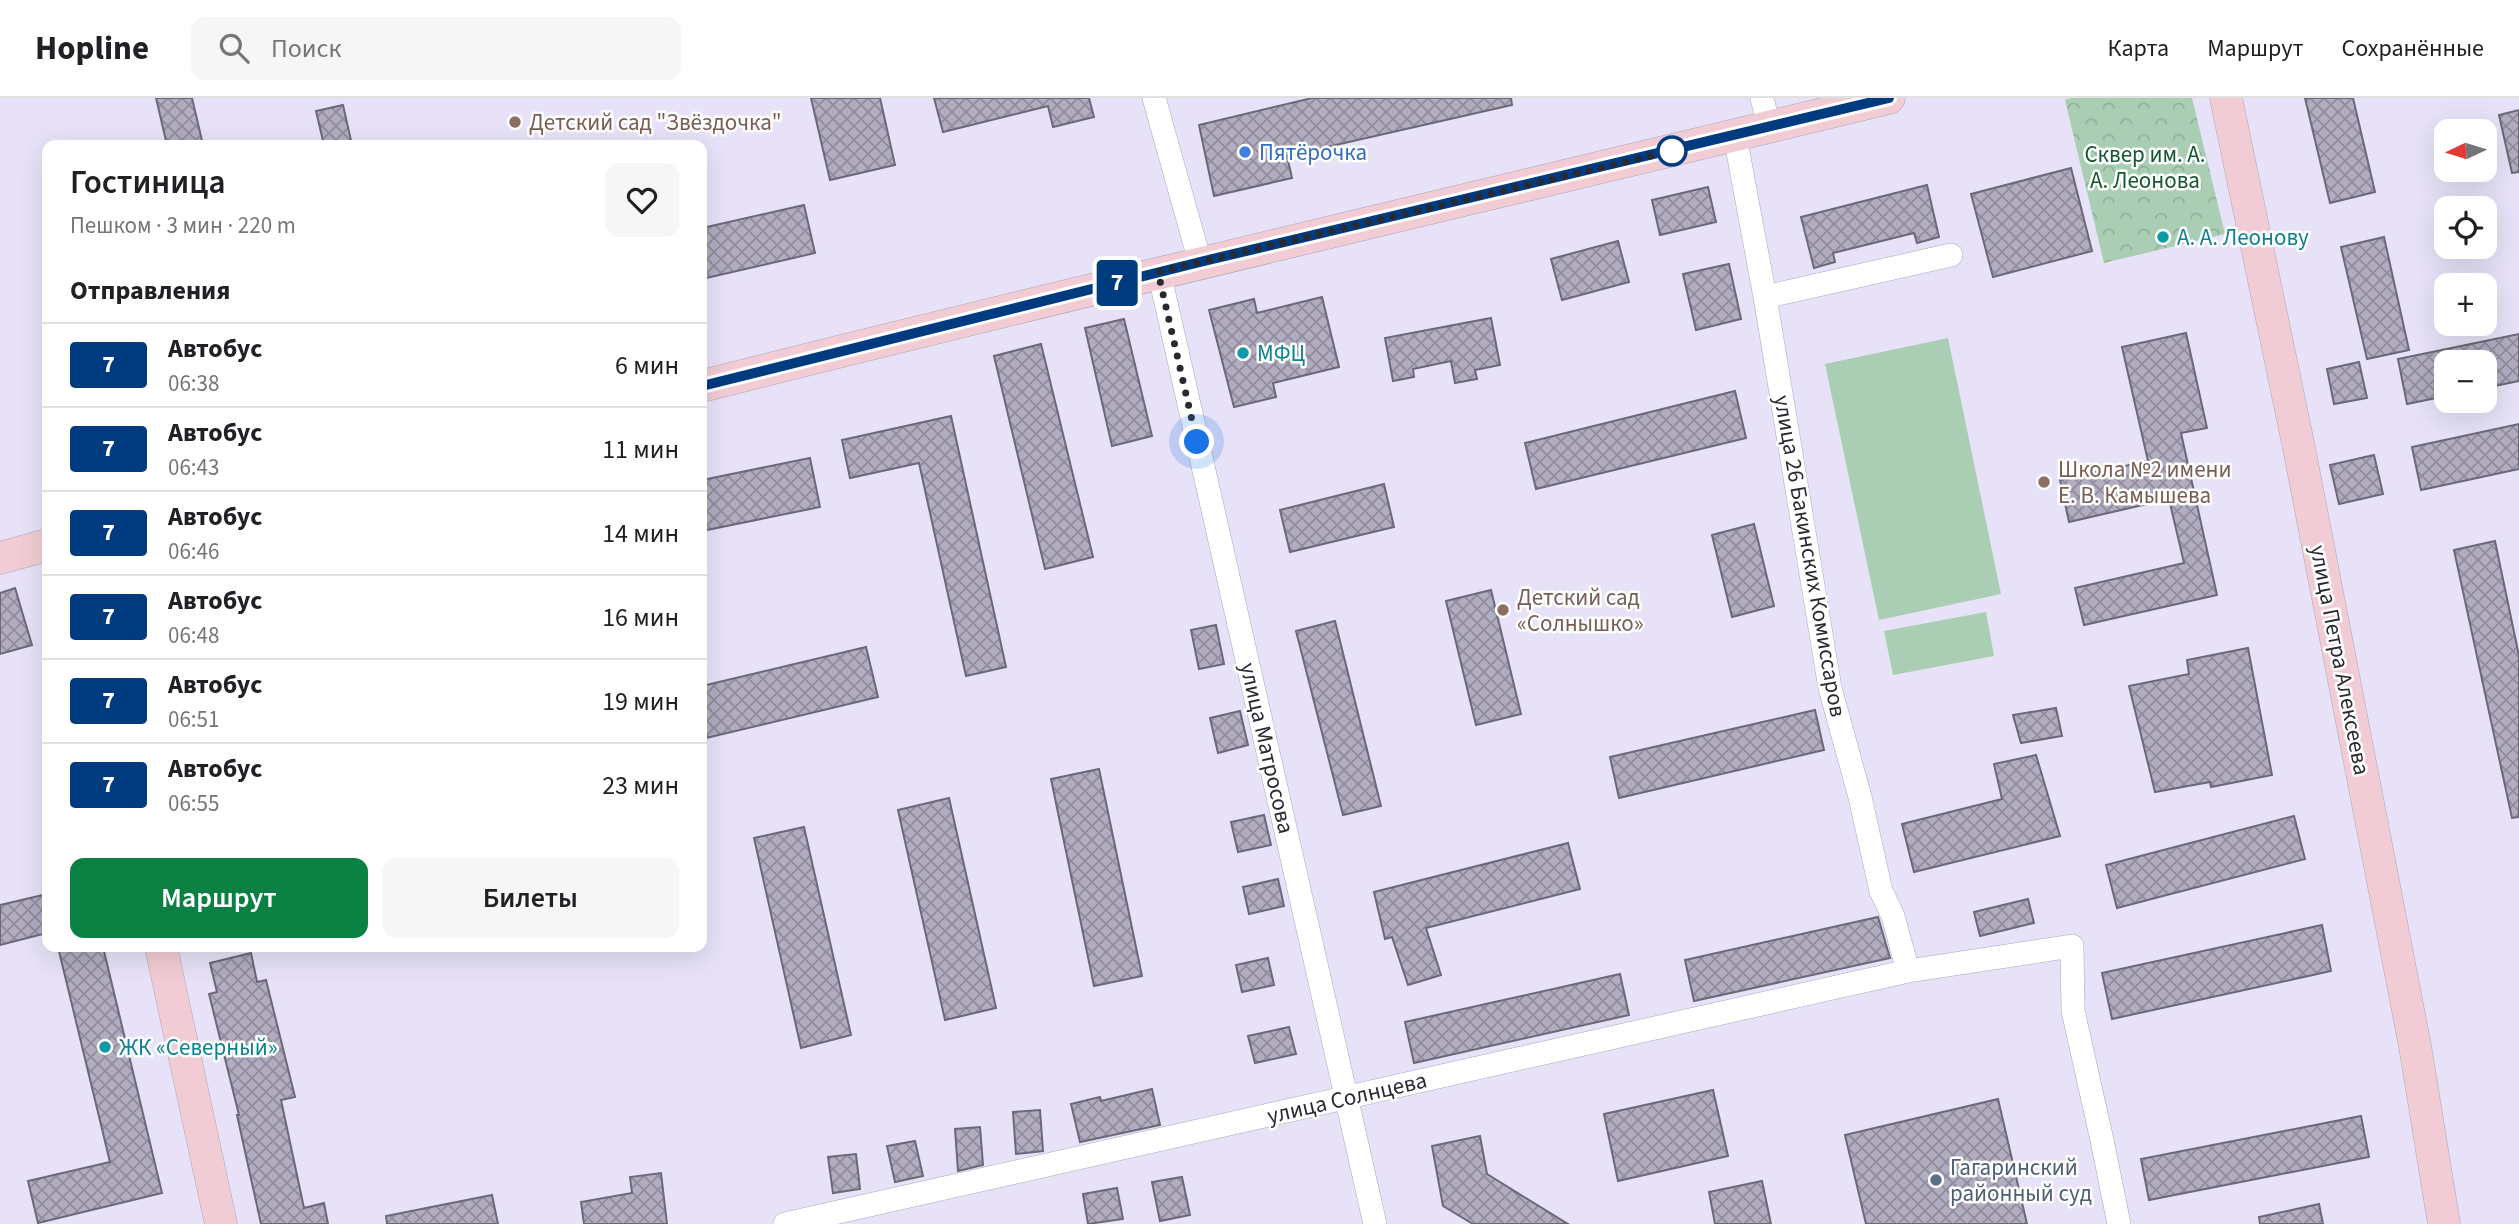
<!DOCTYPE html>
<html lang="ru">
<meta charset="utf-8">
<style>
:root{--surface:#fff;--page:#f6f6f6;--text:#202124;--muted:#757577;--line:#e0e0e0;--accent:#0b8043}
body{margin:0;font-family:"Source Sans 3",sans-serif;background:var(--page);color:var(--text);height:100vh;display:flex;flex-direction:column;font-size:26px;white-space:nowrap}
*{box-sizing:border-box;margin:0}
p{font-size:23px;color:var(--muted)}
.icon{flex:none;width:38px;height:38px;fill:none;stroke:currentColor;stroke-width:2;stroke-linecap:round;stroke-linejoin:round}
.map{position:relative;flex:1;overflow:hidden}
.side{position:absolute;left:42px;top:42px;width:665px;height:812px;display:flex;flex-direction:column;background:var(--surface);border-radius:14px;box-shadow:0 7px 28px #0002}
.side>*{flex:none}
.badge{padding:0 14px;border-radius:5px;font-size:24px;line-height:46px}
.needle{width:46px;rotate:266deg}
.tools{position:absolute;left:2434px;top:21px;display:grid;gap:14px}
.tools a{display:grid;place-items:center;width:63px;height:63px;border-radius:14px;background:var(--surface);box-shadow:0 7px 28px #0002;font-size:35px}
.you{position:absolute;width:35px;height:35px;margin:-18px;border:5px solid #fff;border-radius:50%;background:#1a73e8;box-shadow:0 0 0 10px #1a73e833}
.map>.badge{position:absolute;translate:-50% -50%;box-shadow:0 0 0 4px #fff}
h2{padding:0 28px;font-size:26px;line-height:63px}
.round{display:grid;place-items:center;flex:none;width:74px;height:74px;border-radius:14px;background:var(--page)}
.summary{display:flex;align-items:center;justify-content:space-between;height:119px;padding:0 28px}
h1{font-size:33px;font-weight:600;line-height:52px}
.button{display:flex;gap:14px;margin-top:auto;padding:14px 28px}
.button a{flex:1;height:80px;border-radius:14px;background:var(--accent);color:#fff;font-size:28px;font-weight:600;line-height:80px;text-align:center}
.button a+a{background:var(--page);color:var(--text)}
ul{padding:0;list-style:none}
li{display:flex;align-items:center;gap:21px;height:84px;padding:0 28px;border-top:2px solid var(--line)}
li div{flex:1}
li b{display:block;font-size:26px}
li em{font-style:normal}
li .badge{min-width:77px;font-weight:700;text-align:center}
header{display:flex;align-items:center;gap:42px;box-sizing:border-box;height:98px;padding:0 35px;background:var(--surface);border-bottom:2px solid var(--line)}
header strong{font-size:33px}
nav{display:flex;gap:38px;margin-inline-start:auto;font-size:24px}
.search{width:490px;height:63px;background:var(--page);display:flex;align-items:center;gap:18px;box-sizing:border-box;padding:0 24px;border-radius:14px;color:var(--muted);font-size:26px}
.map>svg:first-child{display:block}
.green{fill:#a9ceb3}
.park{fill:url(#park-crowns)}
.building{fill:url(#building-cross-hatch);stroke:#6c6779;stroke-width:2}
.lines{fill:none;stroke-linecap:round;stroke-linejoin:round}
.street-casing{stroke:#aba6b9;stroke-width:24}
.secondary-casing{stroke:#aba6b9;stroke-width:33}
.street{stroke:#fff;stroke-width:23}
.secondary{stroke:#f2ccd4;stroke-width:32}
.line-casing{stroke:#fff;stroke-width:16}
.line{stroke:#003b80;stroke-width:10}
.walk{stroke:#2b2930;stroke-width:7;stroke-dasharray:0 12.6}
.education-dot{fill:#8d6e63;stroke:#fff;stroke-width:2.5}
.stop-dot{fill:#fff;stroke:#003b80;stroke-width:3.5}
.shop-dot{fill:#3f7fe0;stroke:#fff;stroke-width:2.5}
.culture-dot{fill:#0f9aa8;stroke:#fff;stroke-width:2.5}
.service-dot{fill:#5c6f8a;stroke:#fff;stroke-width:2.5}
.labels{text-anchor:middle;dominant-baseline:central;stroke-width:5;stroke-linejoin:round;paint-order:stroke}
.education-label{font-size:23px;fill:#785e54;stroke:#fff;text-anchor:start}
.shop-label{font-size:23px;fill:#366cbe;stroke:#fff;text-anchor:start}
.park-label{font-size:23px;fill:#145831;stroke:#fff}
.culture-label{font-size:23px;fill:#0d838f;stroke:#fff;text-anchor:start}
.street-label{font-size:23px;fill:#2b2930;stroke:#fff}
.service-label{font-size:23px;fill:#4e5e75;stroke:#fff;text-anchor:start}
</style>
<header>
<strong>Hopline</strong>
<div class="search"><svg class="icon" aria-label="search" viewBox="0 0 24 24"><circle cx="10" cy="10" r="6"/><path d="M15 15l6 6"/></svg>Поиск</div>
<nav><a>Карта</a><a>Маршрут</a><a>Сохранённые</a></nav>
</header>
<div class="map">
<svg width="2519" height="1126" viewBox="0 0 2519 1126">
<defs>
<pattern id="park-crowns" width="20" height="18" patternUnits="userSpaceOnUse" patternTransform="scale(1.75)"><rect width="20" height="18" fill="#a9ceb3"/><path d="M2 6a3 3 0 1 1 6 0M12 15a3 3 0 1 1 6 0" fill="none" stroke="#92b19a"/></pattern>
<pattern id="building-cross-hatch" width="8" height="8" patternUnits="userSpaceOnUse" patternTransform="scale(1.75)"><rect width="8" height="8" fill="#b1acc0"/><path d="M0 0l8 8M0 8l8-8" fill="none" stroke="#908c9c"/></pattern>
</defs>
<rect width="100%" height="100%" fill="#e7e2f7"/>
<path class="green" d="M1948,240l53,256 -122,26 -54,-256z
M1986,514l8,44 -101,19 -9,-44z"/>
<path class="park" d="M2071,0h121l33,136 -121,29 -39,-163z"/>
<path class="building" d="M156,0h36l11,47h-36z
M811,0h69l15,67 -65,15z
M934,0h155l5,19 -41,10 -5,-21 -105,26z
M1312,0h199l1,7 -225,51 5,22 -78,18 -15,-71z
M2305,0h48l22,94 -45,11z
M343,7l9,40h-28l-8,-34z
M2519,12v62l-7,1 -13,-58z
M2071,70l21,83 -99,26 -22,-83z
M1927,87l12,52 -22,6 -3,-10 -81,20 2,9 -21,6 -13,-51z
M1708,89l8,35 -56,13 -8,-35z
M804,107l11,48 -113,26v-51z
M2384,139l25,113 -42,9 -26,-112z
M1618,143l11,41 -67,18 -11,-41z
M1729,166l12,55 -45,11 -13,-56z
M1322,199l17,70 -66,16 3,14 -42,10 -25,-97 45,-11 3,14z
M1491,220l9,47 -25,5 2,9 -22,4 -4,-22 -38,8 1,8 -21,4 -8,-43z
M1124,221l28,117 -40,10 -27,-118z
M2186,235l21,95 -26,5 36,162 -133,30 -9,-37 109,-25 -15,-64 -100,23 -9,-42 88,-19 -26,-114z
M2519,236v47l-34,7v-26h-39v34l-39,8 -9,-45z
M1041,246l52,213 -48,12 -51,-213z
M2359,264l8,36 -33,6 -7,-35z
M1735,293l11,47 -210,51 -11,-46z
M951,318l55,251 -40,9 -47,-213 -69,15 -8,-38z
M2519,326v45l-98,21 -9,-43z
M2374,357l9,39 -44,10 -9,-39z
M810,360l10,49 -118,24v-51z
M1384,386l10,43 -104,25 -10,-42z
M1754,426l20,82 -42,11 -20,-82z
M2495,443l24,115v161l-7,1 -58,-268z
M15,490l17,57 -32,9v-61z
M1491,492l30,124 -45,11 -30,-124z
M1335,523l46,185 -38,9 -47,-184z
M1216,527l8,39 -25,5 -8,-39z
M866,549l12,50 -176,42v-53z
M2248,550l24,127 -61,12 -1,-5 -55,10 -26,-106 60,-12 -2,-14z
M2056,610l6,28 -41,7 -8,-28z
M1815,612l9,40 -205,48 -9,-41z
M1240,613l8,34 -30,8 -8,-35z
M2036,657l24,81 -146,36 -12,-48 100,-25 -8,-35z
M1099,671l43,207 -48,10 -43,-207z
M949,700l47,210 -51,12 -47,-210z
M1264,717l7,30 -33,7 -7,-30z
M2294,718l11,43 -188,49 -11,-43z
M804,729l47,208 -50,13 -47,-210z
M1568,745l12,46 -154,39 15,47 -33,10 -16,-48 -7,2 -11,-47z
M1278,781l6,27 -35,8 -6,-27z
M47,796v39l-47,12v-40z
M2028,801l6,24 -54,13 -6,-24z
M1878,819l12,41 -196,43 -9,-41z
M2322,827l9,46 -219,48 -10,-46z
M58,849h45l59,246 -124,30 -10,-42 82,-19z
M251,855l6,29 9,-2 29,117 -14,3 23,108 20,-5 4,21h-67l-24,-109h2l-30,-121 8,-2 -7,-29z
M1268,860l6,27 -32,7 -6,-27z
M1620,876l9,41 -215,48 -9,-41z
M1289,929l7,27 -41,9 -7,-27z
M1152,991l8,36 -80,17 -9,-38 29,-7 1,4z
M1713,992l15,66 -110,25 -14,-67z
M1998,1001l29,125h-161l-21,-89z
M1040,1012l3,41 -27,3 -3,-42z
M2361,1018l8,41 -220,43 -8,-41z
M980,1029l3,38 -25,6 -3,-42z
M1480,1038l7,38 81,50h-95l-30,-18 -11,-60z
M915,1043l8,35 -28,6 -8,-36z
M856,1056l4,35 -27,4 -5,-36z
M661,1075l6,51h-83l-3,-22 51,-9 -2,-16z
M1182,1079l8,38 -30,6 -8,-39z
M1762,1083l9,43h-56l-6,-32z
M1117,1090l6,31 -35,5 -5,-30z
M492,1097l6,29h-111l-1,-8z
M2319,1106l4,20h-63l-1,-7z"/>
<g class="lines">
<g class="street-casing">
<path id="street" d="M1154,0l46,164
M1762,0l7,29
M1735,38l30,161 65,391 30,109 21,94 12,25 15,55
M1159,174l216,952
M1765,199l186,-42
M785,1126l1123,-253 164,-25 1,65 29,129 17,84"/>
</g>
<g class="secondary-casing">
<path id="secondary" d="M2226,0l73,350 116,598 29,178
M702,288c395,-100 791,-192 1187,-288
M0,460l47,-13
M161,849l60,277"/>
</g>
<use href="#street" class="street"/>
<use href="#secondary" class="secondary"/>
</g>
<g class="lines">
<g class="line-casing">
<path id="line" d="M702,288l498,-124 689,-164"/>
</g>
<use href="#line" class="line"/>
<path class="walk" d="M1197,344l-39,-170 514,-121"/>
</g>
<g class="education-dot">
<circle cx="515" cy="24" r="7"/>
<circle cx="2044" cy="384" r="7"/>
<circle cx="1503" cy="512" r="7"/>
</g>
<circle class="stop-dot" cx="1672" cy="53" r="14"/>
<circle class="shop-dot" cx="1245" cy="54" r="7"/>
<g class="culture-dot">
<circle cx="2163" cy="139" r="7"/>
<circle cx="1243" cy="255" r="7"/>
<circle cx="105" cy="949" r="7"/>
</g>
<circle class="service-dot" cx="1936" cy="1082" r="7"/>
<g class="labels">
<g class="education-label">
<text x="529" y="24">Детский сад "Звёздочка"</text>
<text x="2058" y="371">Школа №2 имени<tspan x="2058" dy="26">Е. В. Камышева</tspan></text>
<text x="1517" y="499">Детский сад<tspan x="1517" dy="26">«Солнышко»</tspan></text>
</g>
<g class="shop-label">
<text x="1259" y="54">Пятёрочка</text>
</g>
<g class="park-label">
<text x="2145" y="56">Сквер им. А.<tspan x="2145" dy="26">А. Леонова</tspan></text>
</g>
<g class="culture-label">
<text x="2177" y="139">А. А. Леонову</text>
<text x="1257" y="255">МФЦ</text>
<text x="119" y="949">ЖК «Северный»</text>
</g>
<g class="street-label">
<text transform="translate(1810 458) rotate(80)">улица 26 Бакинских Комиссаров</text>
<text transform="translate(2340 562) rotate(79)">улица Петра Алексеева</text>
<text transform="translate(1267 650) rotate(77)">улица Матросова</text>
<text transform="translate(1347 1000) rotate(-13)">улица Солнцева</text>
</g>
<g class="service-label">
<text x="1950" y="1069">Гагаринский<tspan x="1950" dy="26">районный суд</tspan></text>
</g>
</g>
</svg>
<div class="tools">
<a><svg class="needle" viewBox="-14 -14 28 28"><path d="M0-13l5 13h-10z" fill="#e53935"/><path d="M0 13l5-13h-10z" fill="#757577"/></svg></a>
<a><svg class="icon" aria-label="locate" viewBox="0 0 24 24"><circle cx="12" cy="12" r="6"/><path d="M12 2v4M12 18v4M2 12h4M18 12h4"/></svg></a>
<a>+</a>
<a>−</a>
</div>
<div class="you" style="left:1197px;top:344px"></div>
<b class="badge" style="left:1117px;top:185px;background:#003b80;color:#fff">7</b>
<section class="side">
<div class="summary"><div><h1>Гостиница</h1><p>Пешком · 3 мин · 220 m</p></div><a class="round"><svg class="icon" aria-label="heart" viewBox="0 0 24 24"><path d="M12 20l-8-8c-3-5 5-10 8-4 3-6 11-1 8 4z"/></svg></a></div>
<h2>Отправления</h2>
<ul>
<li><span class="badge" style="background:#003b80;color:#fff">7</span><div><b>Автобус</b><p>06:38</p></div><em>6 мин</em></li>
<li><span class="badge" style="background:#003b80;color:#fff">7</span><div><b>Автобус</b><p>06:43</p></div><em>11 мин</em></li>
<li><span class="badge" style="background:#003b80;color:#fff">7</span><div><b>Автобус</b><p>06:46</p></div><em>14 мин</em></li>
<li><span class="badge" style="background:#003b80;color:#fff">7</span><div><b>Автобус</b><p>06:48</p></div><em>16 мин</em></li>
<li><span class="badge" style="background:#003b80;color:#fff">7</span><div><b>Автобус</b><p>06:51</p></div><em>19 мин</em></li>
<li><span class="badge" style="background:#003b80;color:#fff">7</span><div><b>Автобус</b><p>06:55</p></div><em>23 мин</em></li>
</ul>
<div class="button"><a>Маршрут</a><a>Билеты</a></div>
</section>
</div>
